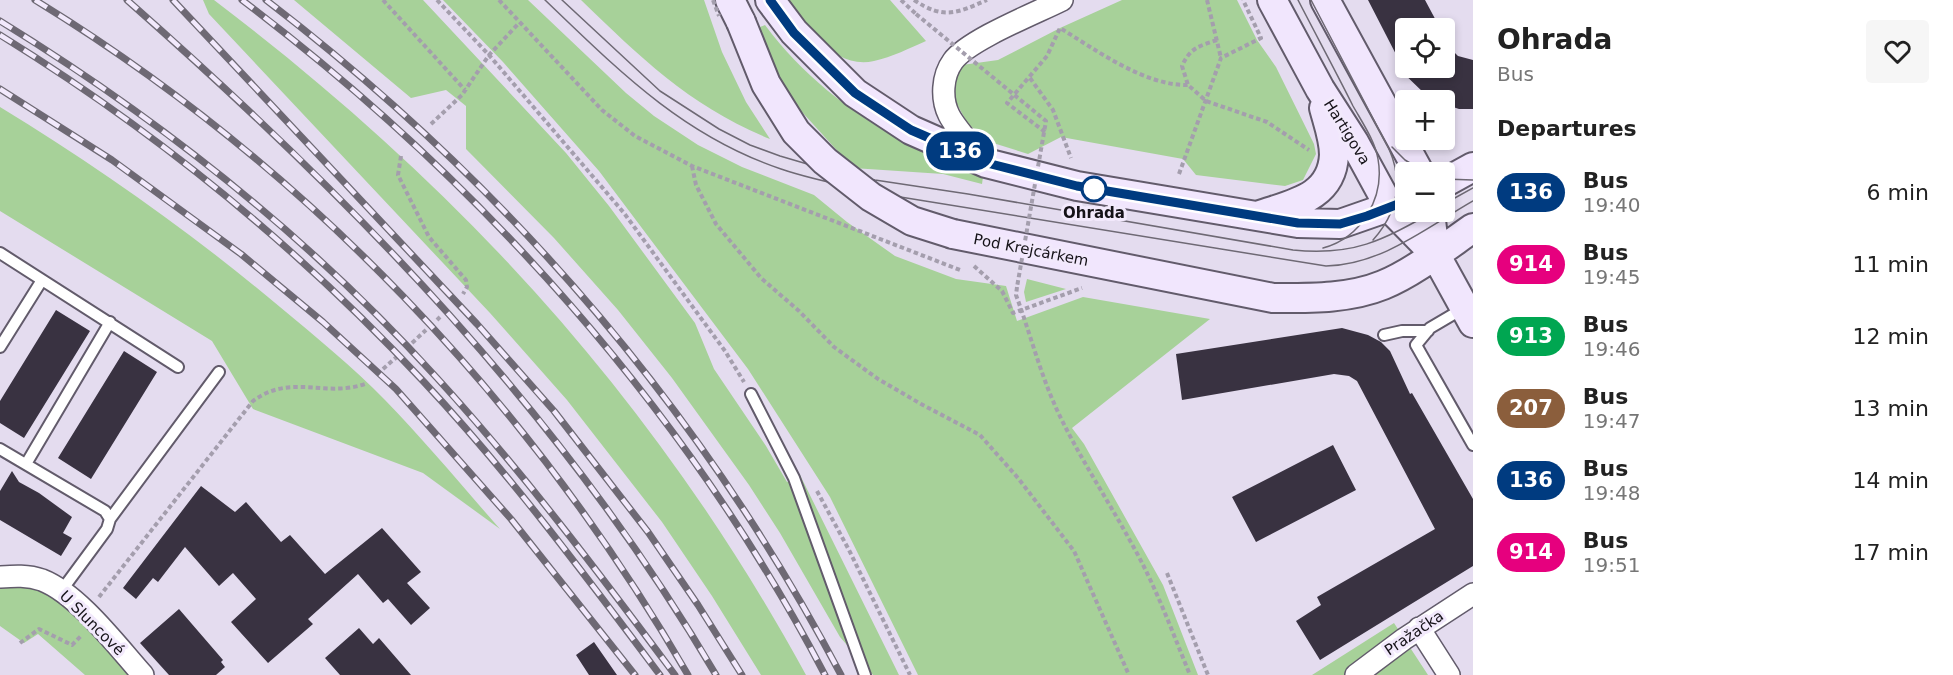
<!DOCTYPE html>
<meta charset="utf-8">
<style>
:root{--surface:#fff;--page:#f6f6f6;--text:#222;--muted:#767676}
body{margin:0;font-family:"DejaVu Sans",sans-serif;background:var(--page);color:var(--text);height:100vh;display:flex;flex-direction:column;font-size:22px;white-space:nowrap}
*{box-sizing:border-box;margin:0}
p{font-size:20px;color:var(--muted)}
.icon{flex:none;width:33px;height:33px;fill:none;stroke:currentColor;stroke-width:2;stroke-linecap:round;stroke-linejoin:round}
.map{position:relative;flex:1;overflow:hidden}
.side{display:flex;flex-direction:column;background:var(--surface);width:480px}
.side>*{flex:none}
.badge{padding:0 12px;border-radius:20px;font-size:21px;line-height:39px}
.buttons{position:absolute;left:1395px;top:18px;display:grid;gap:12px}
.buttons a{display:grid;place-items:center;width:60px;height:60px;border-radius:6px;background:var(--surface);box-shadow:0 3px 9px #0003;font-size:30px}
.map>.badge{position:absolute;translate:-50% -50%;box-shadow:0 0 0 3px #fff}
h2{padding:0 24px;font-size:22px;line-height:54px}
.round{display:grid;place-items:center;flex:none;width:63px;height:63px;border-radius:6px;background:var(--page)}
.summary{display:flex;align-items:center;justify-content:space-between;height:102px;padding:0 24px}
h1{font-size:28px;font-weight:700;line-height:45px}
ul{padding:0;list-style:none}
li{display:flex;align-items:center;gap:18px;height:72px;padding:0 24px}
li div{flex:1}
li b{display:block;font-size:22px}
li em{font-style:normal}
li .badge{min-width:66px;font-weight:700;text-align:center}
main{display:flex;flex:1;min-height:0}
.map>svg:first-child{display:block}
.green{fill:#a7d199}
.building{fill:#393241}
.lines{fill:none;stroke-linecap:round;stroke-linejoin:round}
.lane-casing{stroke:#625b6b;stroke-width:14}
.street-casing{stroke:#625b6b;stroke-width:24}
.secondary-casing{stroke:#625b6b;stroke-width:32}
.path{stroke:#a49ead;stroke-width:4;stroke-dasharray:4.5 3;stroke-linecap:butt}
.lane{stroke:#fff;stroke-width:10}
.street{stroke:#fff;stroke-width:21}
.secondary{stroke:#f1e6fd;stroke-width:28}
.tram{stroke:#6e6974;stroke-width:1.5}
.rail-casing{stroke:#6e6974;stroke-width:7}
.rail{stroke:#f2e9fc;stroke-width:4.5;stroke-dasharray:14;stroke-linecap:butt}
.secondary-bridge-casing{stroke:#625b6b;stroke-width:32;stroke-linecap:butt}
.path-bridge{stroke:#a49ead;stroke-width:4;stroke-dasharray:4.5 3;stroke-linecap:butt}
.secondary-bridge{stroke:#f1e6fd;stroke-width:28}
.line-casing{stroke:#fff;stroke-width:14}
.line{stroke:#003b80;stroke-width:9}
.stop-dot{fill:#fff;stroke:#003b80;stroke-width:3}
.labels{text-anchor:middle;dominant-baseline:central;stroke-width:6;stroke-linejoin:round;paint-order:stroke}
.street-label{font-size:15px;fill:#151218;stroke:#f2e9fc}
.stop-label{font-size:15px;font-weight:bold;fill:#151218;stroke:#f2e9fc}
</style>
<main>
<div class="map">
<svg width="1473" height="675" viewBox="0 0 1473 675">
<rect width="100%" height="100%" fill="#e4dcef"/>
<path class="green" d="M203,0h11c247,187 443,402 592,675h-45l-49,-79 -50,-74 -95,-122 -77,-87 -281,-299z
M294,0h129l143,153 43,53 86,117 19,46 52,77 21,36 13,-7 99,200h-26l-33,-38 -60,-104 -31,-48 -77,-107 -54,-68 -64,-72 -88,-89v-43l-20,-16 -35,8z
M443,0h85l98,93 28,23 44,29 44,22 72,28 33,27 48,34 61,23 50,7 11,35 66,-24 127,22 -138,109 12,16 79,141 35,90h-280l-88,-178 -82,-128 -149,-198 -96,-109z
M581,0h123l18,52 24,50 24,37c-79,-32 -129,-81 -189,-139z
M783,0h107l36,41c-16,7 -34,16 -52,20 -40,9 -68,-35 -91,-61z
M1122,0h115l20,40 19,27 38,77 2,10 -13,26 -18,6 -89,-11 -13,-16 -122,-22 -33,17 -38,-12 -22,-18 -14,-25v-17l8,-17 36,-5 62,-32z
M765,25c36,49 84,86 137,116 25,14 54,25 81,36l-1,7 -39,-10 -90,-6 -61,-67 -27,-45 -8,-28z
M0,107c98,60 192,126 280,200 36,30 73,60 105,93 40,41 77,86 115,129l-77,-56 -170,-64 -41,-68 -212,-130z
M1027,279l39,10 -40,13 -2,-10z
M21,585l30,9 22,18 58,63h-46l-47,-41 -14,9 -24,-17v-39z
M1394,623l34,52h-116z"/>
<path class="building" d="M1368,0h57l15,28h-34v40h38v-26l14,14 15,4v49h-14l-15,-5v-4h-8l-10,-5 -28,-27h5z
M56,310l34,21 -66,107 -24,-15v-22z
M1342,328l26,7 13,7 9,9 20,43 2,-1 61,106v67l-153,94 -24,-39 25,-16 -4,-8 118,-68 -78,-148 -8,-5 -15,-2 -152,26 -6,-46z
M124,351l33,21 -66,107 -33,-21z
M1333,445l23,45 -100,52 -24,-45z
M12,471l7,11 20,11 33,24 -9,16 9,5 -11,18 -61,-36v-29z
M201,486l34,26 11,-10 35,40 9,-7 35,39 57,-46 39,44 -14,11 23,25 -19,17 -23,-26 -5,4 -25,-29 -50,45 5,5 -45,39 -37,-41 25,-23 -23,-26 -14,13 -34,-39 -27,35 -5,-4 -17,21 -13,-11z
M179,609l44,51 -2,2 4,5 -9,8h-47l-29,-32z
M359,628l14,16 6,-6 32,37h-71l-15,-17z
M594,642l23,33h-28l-13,-20z"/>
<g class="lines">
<g class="lane-casing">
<path id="lane" d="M0,253l178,114
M1464,308l-34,20 -14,17 57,100
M1384,335l18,-4h26
M0,347l42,-67
M751,394l43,84 71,197
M0,449l105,62 5,8 -3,10 -45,61
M26,464l84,-142
M110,519l109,-147"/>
</g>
<g class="street-casing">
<path id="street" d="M986,163c-10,-13 -30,-34 -37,-48 -8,-16 -7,-39 4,-54 15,-21 83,-48 109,-61
M0,577c14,-1 28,-2 42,3 36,14 75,66 101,95
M1419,628l30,47
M1356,675l48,-36 69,-45"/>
</g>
<g class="secondary-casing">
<path id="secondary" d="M730,0l11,22
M770,0l24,32 61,61 56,37 75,33 91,23 221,37 42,1 66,-23
M1272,0l48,89 34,53 36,66 45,46 38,69
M1325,0l94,172
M1444,183l29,-16
M1430,212l5,42
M1260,215c32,-11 72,-17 74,-60 0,-16 -6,-32 -10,-47
M953,234l320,64c36,0 76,1 110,-13 30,-12 64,-39 90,-57"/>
</g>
<path class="path" d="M383,0l82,90
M437,0l52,55 135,158 101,138 19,31
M499,0l103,110 33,26 57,30 268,104
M901,0l15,14
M914,0c30,20 43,13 73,0
M1207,0l14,58
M1217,40c-18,6 -27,8 -35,26l6,19 18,16 61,21 42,28
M1030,78l23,32 18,48
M1404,92l8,8
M431,124l31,-29 27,-40 30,-32
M1045,132l-38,-29 40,-47 13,-28c36,22 85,58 128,57
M401,156l-3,19 31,62 37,43 1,7 -4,7
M692,166l4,19 20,39 45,54 38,33 35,36 44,32 43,25 59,31 38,43 56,73 55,124
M1179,174l42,-116 40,-20 -18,-38
M974,266l28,25 11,22 69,-25
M1017,287l-1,8c14,38 24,78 41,115 22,47 51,90 76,136 23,41 39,85 57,129
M437,320l3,-3
M412,343l14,-13
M383,369l16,-14
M817,491l32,59 61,125
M1167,573l41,102
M99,597l154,-196c38,-28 71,-3 112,-17
M20,643l19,-14 33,16 10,-10"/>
<use href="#lane" class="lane"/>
<use href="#street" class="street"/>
<use href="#secondary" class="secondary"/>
<path class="tram" d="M545,0c73,70 138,136 236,169 35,12 71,18 107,26l438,71c55,-1 100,-38 147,-65
M562,0l98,91 59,38 31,16 30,11 51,15 44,9 93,14 325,56c61,6 88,-9 140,-38
M1298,0c18,35 37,70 55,106 9,16 22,35 25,53 7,39 -17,79 -55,89
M1311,0l78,149c15,34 8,64 -16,91
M1392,147l13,13 20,12
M1444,179l29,1
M1444,204l29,-16"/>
<g class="rail-casing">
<path id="rail" d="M35,0c271,166 494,400 653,675
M127,0c227,200 435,413 589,675
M173,0l304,324 77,87 94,121 50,73 44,70
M242,0c238,180 444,409 583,675
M266,0c240,184 434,407 575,675
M0,21c161,99 310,217 437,357 86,94 162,195 238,297
M0,35c157,97 298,212 424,347 85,91 161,193 236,293
M0,89l112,71 129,94 82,68 73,67 115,130 124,156"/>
</g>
<use href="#rail" class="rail"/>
<g class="secondary-bridge-casing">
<path id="secondary-bridge" d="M741,22l25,62 30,48 29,29 46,36 41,24 41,13"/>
</g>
<path class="path-bridge" d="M713,0l6,16
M916,14l130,107 -29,166"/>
<use href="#secondary-bridge" class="secondary-bridge"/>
</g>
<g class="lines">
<g class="line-casing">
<path id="line" d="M770,0l24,33 61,60 56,37 76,33 90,23 221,37 42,1 27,-8 39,-15"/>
</g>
<use href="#line" class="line"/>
</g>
<circle class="stop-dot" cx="1094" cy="189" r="12"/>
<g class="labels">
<g class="street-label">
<text transform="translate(1347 132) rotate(58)">Hartigova</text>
<text transform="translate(1031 250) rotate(11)">Pod Krejcárkem</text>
<text transform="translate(92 623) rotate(45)">U Sluncové</text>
<text transform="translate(1414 633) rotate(-34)">Pražačka</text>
</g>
<g class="stop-label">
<text x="1094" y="213">Ohrada</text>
</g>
</g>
</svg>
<div class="buttons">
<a><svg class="icon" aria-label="locate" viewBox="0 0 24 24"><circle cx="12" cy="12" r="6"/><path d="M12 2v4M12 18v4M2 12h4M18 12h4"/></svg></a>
<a>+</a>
<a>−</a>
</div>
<b class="badge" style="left:960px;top:151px;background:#003b80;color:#fff">136</b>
</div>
<section class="side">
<div class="summary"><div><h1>Ohrada</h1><p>Bus</p></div><a class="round"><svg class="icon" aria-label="heart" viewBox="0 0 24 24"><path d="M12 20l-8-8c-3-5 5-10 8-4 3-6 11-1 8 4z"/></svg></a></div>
<h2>Departures</h2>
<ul>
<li><span class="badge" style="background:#003b80;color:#fff">136</span><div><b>Bus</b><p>19:40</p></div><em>6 min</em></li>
<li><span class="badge" style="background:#e6007e;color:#fff">914</span><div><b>Bus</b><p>19:45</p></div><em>11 min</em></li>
<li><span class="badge" style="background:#00a651;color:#fff">913</span><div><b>Bus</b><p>19:46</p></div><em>12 min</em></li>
<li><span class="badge" style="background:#8b5e3c;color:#fff">207</span><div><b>Bus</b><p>19:47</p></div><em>13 min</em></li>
<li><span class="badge" style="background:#003b80;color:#fff">136</span><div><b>Bus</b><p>19:48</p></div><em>14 min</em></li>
<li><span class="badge" style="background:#e6007e;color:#fff">914</span><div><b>Bus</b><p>19:51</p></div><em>17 min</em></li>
</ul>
</section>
</main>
